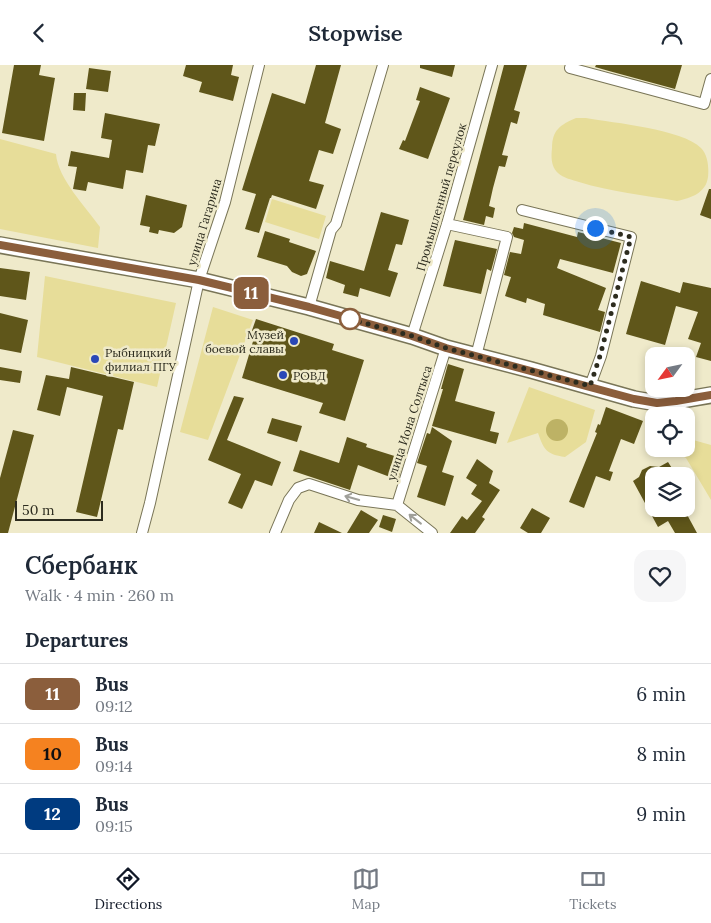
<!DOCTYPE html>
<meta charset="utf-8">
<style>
:root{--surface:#fff;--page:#f6f6f7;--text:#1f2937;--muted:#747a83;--line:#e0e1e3;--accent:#111827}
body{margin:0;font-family:Lora,serif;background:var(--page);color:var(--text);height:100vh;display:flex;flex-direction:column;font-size:19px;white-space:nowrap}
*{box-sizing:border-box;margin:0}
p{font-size:16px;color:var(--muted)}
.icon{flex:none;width:28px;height:28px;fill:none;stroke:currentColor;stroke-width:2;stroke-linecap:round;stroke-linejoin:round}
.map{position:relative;height:468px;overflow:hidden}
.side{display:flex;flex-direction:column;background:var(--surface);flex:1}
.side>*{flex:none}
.badge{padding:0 10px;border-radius:8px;font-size:18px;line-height:32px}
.needle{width:32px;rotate:237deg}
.fabs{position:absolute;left:645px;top:282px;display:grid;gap:10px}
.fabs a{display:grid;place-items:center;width:50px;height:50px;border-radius:10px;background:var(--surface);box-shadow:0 2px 8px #0003;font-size:25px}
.scale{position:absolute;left:15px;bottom:12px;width:88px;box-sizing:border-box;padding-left:5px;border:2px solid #2d2c1f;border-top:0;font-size:14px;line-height:18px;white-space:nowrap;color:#2d2c1f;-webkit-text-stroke:4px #efeaca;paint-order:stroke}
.you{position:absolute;width:25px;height:25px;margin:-12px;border:4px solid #fff;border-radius:50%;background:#1a73e8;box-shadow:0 0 0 8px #1a73e833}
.map>.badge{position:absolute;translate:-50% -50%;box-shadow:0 0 0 2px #fff}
h2{padding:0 25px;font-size:19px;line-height:45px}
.round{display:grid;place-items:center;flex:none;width:52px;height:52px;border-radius:15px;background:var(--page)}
.overview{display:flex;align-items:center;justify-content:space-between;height:85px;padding:0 25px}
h1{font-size:24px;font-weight:600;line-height:38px}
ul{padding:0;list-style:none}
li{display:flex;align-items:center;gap:15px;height:60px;padding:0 25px;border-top:1px solid var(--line)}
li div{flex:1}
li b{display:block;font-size:19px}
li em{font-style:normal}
li .badge{min-width:55px;font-weight:700;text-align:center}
header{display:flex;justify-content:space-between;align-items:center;height:65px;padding:0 25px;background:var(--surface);font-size:22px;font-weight:600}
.menu{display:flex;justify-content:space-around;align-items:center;height:70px;border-top:1px solid var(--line);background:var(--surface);font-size:14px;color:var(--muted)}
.menu a{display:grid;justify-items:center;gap:2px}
.menu .current{color:var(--accent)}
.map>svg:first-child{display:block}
.green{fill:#e7dd99}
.forest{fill:#bdb265}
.building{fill:#5f561a}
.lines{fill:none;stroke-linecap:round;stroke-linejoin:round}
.minor-casing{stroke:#797557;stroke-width:12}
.secondary-casing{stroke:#797557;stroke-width:18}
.minor{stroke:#fff;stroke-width:10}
.secondary{stroke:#fff;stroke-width:15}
.oneway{stroke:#a0a09a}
.line-casing{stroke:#fff;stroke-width:11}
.line{stroke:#8b5e3c;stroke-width:8}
.walk{stroke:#2d2c1f;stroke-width:5;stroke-dasharray:0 9}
.stop-dot{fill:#fff;stroke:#8b5e3c;stroke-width:2.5}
.poi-dot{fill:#2a47b7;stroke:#efeaca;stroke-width:2}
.labels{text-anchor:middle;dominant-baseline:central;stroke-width:5;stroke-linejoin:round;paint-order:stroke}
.street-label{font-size:12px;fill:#2d2c1f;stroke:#efeaca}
.poi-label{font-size:12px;fill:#2d2c1f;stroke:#efeaca;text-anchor:start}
</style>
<header><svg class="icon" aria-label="back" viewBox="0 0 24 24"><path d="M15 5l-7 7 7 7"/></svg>Stopwise<svg class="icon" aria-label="person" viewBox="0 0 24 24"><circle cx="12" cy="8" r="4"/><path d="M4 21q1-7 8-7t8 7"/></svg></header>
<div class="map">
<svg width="711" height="468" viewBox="0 0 711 468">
<rect width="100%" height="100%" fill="#efeaca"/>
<path class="green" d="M576,53h10c28,5 96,11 115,30 7,7 8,20 7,29 -2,16 -17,21 -31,24 -33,-6 -66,-9 -98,-19 -6,-2 -16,-4 -21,-9 -7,-6 -7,-16 -6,-25 0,-18 8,-23 24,-30z
M0,74l56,15c2,25 30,53 44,73l-2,21 -98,-19z
M272,134l54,17 -7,23 -54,-17z
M45,211l131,27 -19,84 -120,-30z
M213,242l40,13 -45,120 -28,-8z
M529,322l66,23 -9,32 -21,15c-19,-3 -21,-7 -27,-24l-31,10z
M686,373l25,7v55l-25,-42 -8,-4 -18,-5h26z"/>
<path class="forest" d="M546 365a11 11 0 1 1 22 0a11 11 0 1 1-22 0Z"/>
<path class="building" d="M14,0h27l-2,10 16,3 -11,63 -42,-8z
M186,0h47l-2,10 8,2 -6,24 -34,-9 3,-10 -19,-6z
M316,0h25l-16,58 16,6 -8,25 -14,-4 -10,31 15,4 -8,24 -44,-14 -1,3h-1l-11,35 -14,-4 11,-35 -14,-4 30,-97 33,11z
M420,0h35l-3,12 -32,-9z
M504,0h23l-13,45 6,2 -3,12 -6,-2 -9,33 6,1 -3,11 -6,-1 -6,22 -4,18 6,2 -2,10 -7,-2 -2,9 -21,-5z
M596,0h86l-7,24 -66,-18 -14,-4z
M89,3l22,3 -3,21 -22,-3z
M420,22l30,11 -22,61 -29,-10 4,-9 2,1 15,-40 -4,-1z
M74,28h12l-1,18 -12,-1z
M105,48l55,11 -5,22 -7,-1 -5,28 -17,-3 -3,19 -35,-7 -2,9 -13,-2 4,-22 -9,-1 3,-15 38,7 3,-18 -11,-2z
M709,124h2v30l-11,-4z
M146,130l41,10 -5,22 -8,6 -15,-3 -1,4 -9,-2 1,-5 -10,-2z
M381,147l28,8 -7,25 -6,-1 -8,26 10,3 -8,24 -30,-9 -2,9 -15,-4 2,-8 -19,-7 4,-17 34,10z
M524,158l53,14 1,-5 43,11 -8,30 -53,-14 -3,9 49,20 -8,22 7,2 -5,20 -57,-17 2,-11 -18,-6 -1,5 -21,-7 6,-19 -7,-2 6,-23 11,2 3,-14 -10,-3 -2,-4 2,-6 9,2z
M265,166l25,8 -1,3 27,9 -9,23 -6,2 -9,-4 -5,-6 -30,-9z
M455,175l42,9 -6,22 -4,-2 -6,25 -38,-8z
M0,203l30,4 -4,28 -26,-4z
M641,216l39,12 3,-11 28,6v73l-15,-4 5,-14 -13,-4 10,-27 -22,-6 -11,39 -39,-11z
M0,248l28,7 -7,33 -21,-4z
M256,254l78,25 -2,6 32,10 -19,61 -26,-8 4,-10 -81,-25 12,-40 -4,-2z
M448,299l16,5 -9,32 40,11 -5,19 9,2 -3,11 -64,-18 11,-37h-2z
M0,302l22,4 -2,12 -20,-3z
M71,302l63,15 -11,48 -5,-1 -21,88 -21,-5 27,-116 -36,-9 -7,29 -23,-6 9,-35 23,4z
M234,331l10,2 -17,42 54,22 -9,24 -17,-6 -13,29 -14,-6 13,-29 -33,-14z
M606,342l37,14 -9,23 -13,-5 -12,32 4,1 -3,9 -14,-5 -12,32 -15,-6 28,-69 -2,-1 3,-8 2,1z
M272,353l30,8 -5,16 -30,-9z
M432,362l20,14 -10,31 12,4 -9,30 -28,-9 10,-31 -10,-3 10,-30 3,1z
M13,365l21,5 -26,98h-8v-55z
M347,372l20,7 -1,3 38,12 -6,21 -40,-15 -8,25 -57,-19 7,-21 39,13z
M477,394l16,12 -4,12 11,7 -18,27 3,2 -10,14h-25l12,-17 5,4 15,-19 -11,-7 6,-9 -11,-7z
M668,397l9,14h-23v33h30l13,24h-22l-7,-12 -10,6 -25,-46 6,-4 3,-7 8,-4 9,1z
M532,443l18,10 -9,15h-13l-8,-5z
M361,445l17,10 -9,13h-22z
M383,450l13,4 -4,13 -13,-5z
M319,457l23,11h-28z"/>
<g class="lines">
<g class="minor-casing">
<path id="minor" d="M571,0l-1,3 134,36 7,-25
M522,145l109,27 -30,119 -11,30
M447,159l60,13 -31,119
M309,242l22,-77 5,-6 47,-159
M412,271l35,-112 45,-159
M397,440l49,-157
M142,468l8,-30 49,-223 26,-78 34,-137
M275,468l14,-33 9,-12 11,-4 49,16 39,5 35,28"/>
</g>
<g class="secondary-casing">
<path id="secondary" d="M0,180l199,35 110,27 103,29 34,12 85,22 103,29 23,4 19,-2 35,-6"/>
</g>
<use href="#minor" class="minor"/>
<use href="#secondary" class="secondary"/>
</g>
<defs><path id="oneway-shaft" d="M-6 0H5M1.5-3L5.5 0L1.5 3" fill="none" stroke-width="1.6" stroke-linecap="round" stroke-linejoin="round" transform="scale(1.25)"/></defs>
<g class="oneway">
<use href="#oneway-shaft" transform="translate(352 433) rotate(-164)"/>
<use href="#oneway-shaft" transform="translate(415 454) rotate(-142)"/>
</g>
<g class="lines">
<g class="line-casing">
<path id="line" d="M0,180l199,35 110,27 103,29 34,12 188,51 23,4 19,-2 35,-6"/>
</g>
<use href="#line" class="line"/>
<path class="walk" d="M350,254l-4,-1 66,18 34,12 144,38 10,-30 31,-119 -36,-9"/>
</g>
<circle class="stop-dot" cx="350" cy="254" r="10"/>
<g class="poi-dot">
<circle cx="294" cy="276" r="5"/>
<circle cx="95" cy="294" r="5"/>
<circle cx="283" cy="310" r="5"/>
</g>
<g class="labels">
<g class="street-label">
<text transform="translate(441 132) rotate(-74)">Промышленный переулок</text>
<text transform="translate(204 157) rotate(-73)">улица Гагарина</text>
<text transform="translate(409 358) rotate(-72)">улица Иона Солтыса</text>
</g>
<g class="poi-label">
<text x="284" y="269" text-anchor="end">Музей<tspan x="284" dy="14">боевой славы</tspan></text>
<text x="105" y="287">Рыбницкий<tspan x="105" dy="14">филиал ПГУ</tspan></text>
<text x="293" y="310">РОВД</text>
</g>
</g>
</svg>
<div class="fabs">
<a><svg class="needle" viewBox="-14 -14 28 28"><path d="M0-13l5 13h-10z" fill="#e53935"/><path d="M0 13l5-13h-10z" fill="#747a83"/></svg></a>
<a><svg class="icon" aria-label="locate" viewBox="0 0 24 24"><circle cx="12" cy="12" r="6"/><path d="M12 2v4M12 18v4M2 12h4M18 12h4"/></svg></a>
<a><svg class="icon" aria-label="layers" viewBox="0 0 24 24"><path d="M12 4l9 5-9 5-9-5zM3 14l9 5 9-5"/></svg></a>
</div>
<div class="scale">50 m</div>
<div class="you" style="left:595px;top:163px"></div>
<b class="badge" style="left:251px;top:228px;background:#8b5e3c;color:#fff">11</b>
</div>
<section class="side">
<div class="overview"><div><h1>Сбербанк</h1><p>Walk · 4 min · 260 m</p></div><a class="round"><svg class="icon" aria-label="heart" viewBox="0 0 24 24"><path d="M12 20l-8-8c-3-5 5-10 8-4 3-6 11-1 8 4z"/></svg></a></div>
<h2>Departures</h2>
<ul>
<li><span class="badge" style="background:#8b5e3c;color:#fff">11</span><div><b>Bus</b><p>09:12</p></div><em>6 min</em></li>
<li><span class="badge" style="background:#f58220;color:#111">10</span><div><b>Bus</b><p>09:14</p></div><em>8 min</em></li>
<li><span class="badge" style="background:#003b80;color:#fff">12</span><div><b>Bus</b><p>09:15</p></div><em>9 min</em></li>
</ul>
</section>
<nav class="menu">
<a class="current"><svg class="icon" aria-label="directions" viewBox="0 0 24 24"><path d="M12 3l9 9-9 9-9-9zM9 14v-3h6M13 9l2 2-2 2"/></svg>Directions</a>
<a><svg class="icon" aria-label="map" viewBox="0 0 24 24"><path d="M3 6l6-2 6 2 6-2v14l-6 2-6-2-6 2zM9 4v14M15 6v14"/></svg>Map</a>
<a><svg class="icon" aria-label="tickets" viewBox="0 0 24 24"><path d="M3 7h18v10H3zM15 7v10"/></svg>Tickets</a>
</nav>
